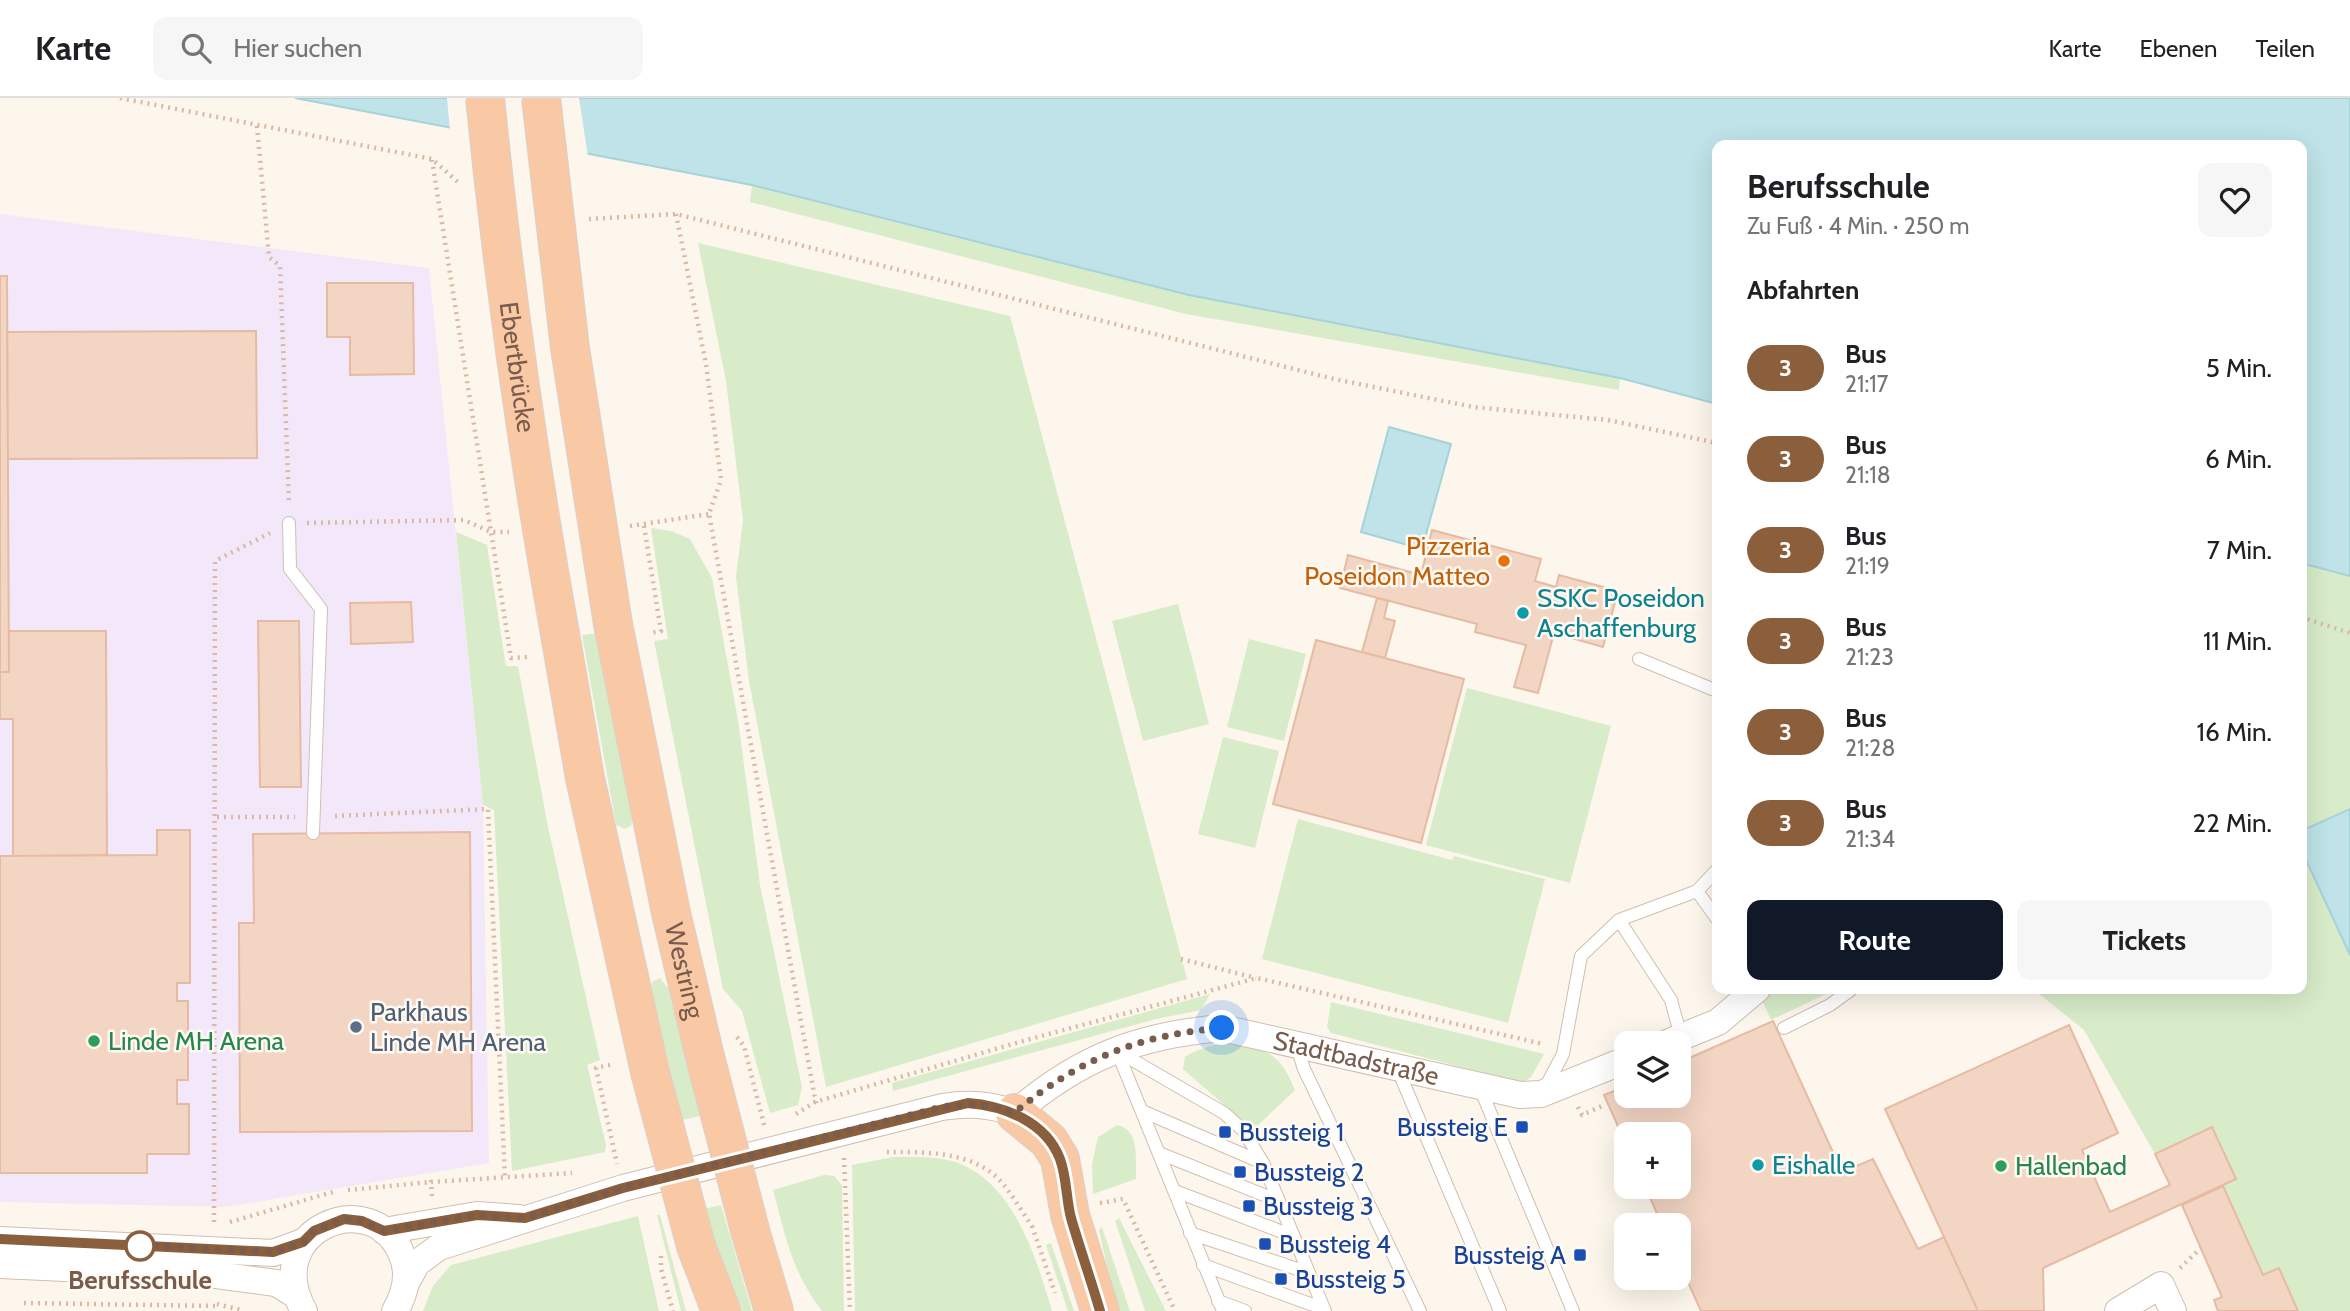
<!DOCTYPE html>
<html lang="de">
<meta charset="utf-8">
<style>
:root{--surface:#fff;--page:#f6f6f6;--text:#202124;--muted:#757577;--line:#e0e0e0;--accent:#111827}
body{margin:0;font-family:Cabin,sans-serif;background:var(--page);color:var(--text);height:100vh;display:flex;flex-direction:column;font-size:26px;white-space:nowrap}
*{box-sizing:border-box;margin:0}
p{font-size:23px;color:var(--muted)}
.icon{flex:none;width:38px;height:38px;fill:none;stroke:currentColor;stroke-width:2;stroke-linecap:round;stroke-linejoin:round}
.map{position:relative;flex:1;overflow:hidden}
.side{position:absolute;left:1712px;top:42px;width:595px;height:854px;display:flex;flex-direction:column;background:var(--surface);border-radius:14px;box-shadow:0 7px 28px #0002}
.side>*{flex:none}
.badge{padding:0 14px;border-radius:23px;font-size:24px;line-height:46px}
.controls{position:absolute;left:1614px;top:933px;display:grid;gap:14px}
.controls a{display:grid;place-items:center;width:77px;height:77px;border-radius:14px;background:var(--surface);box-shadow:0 7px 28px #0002;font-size:35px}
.you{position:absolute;width:35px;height:35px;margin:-18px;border:5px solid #fff;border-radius:50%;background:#1a73e8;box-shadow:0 0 0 10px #1a73e833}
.map>.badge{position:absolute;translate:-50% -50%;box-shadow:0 0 0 4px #fff}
h2{padding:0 35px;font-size:26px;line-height:63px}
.round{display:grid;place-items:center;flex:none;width:74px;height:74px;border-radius:14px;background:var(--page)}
.head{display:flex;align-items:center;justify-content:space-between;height:119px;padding:0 35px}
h1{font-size:33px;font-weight:700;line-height:52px}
.primary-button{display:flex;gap:14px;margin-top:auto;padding:14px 35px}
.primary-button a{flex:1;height:80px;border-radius:14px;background:var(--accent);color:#fff;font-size:28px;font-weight:700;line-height:80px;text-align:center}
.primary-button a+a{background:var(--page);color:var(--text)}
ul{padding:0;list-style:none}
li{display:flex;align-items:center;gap:21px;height:91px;padding:0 35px}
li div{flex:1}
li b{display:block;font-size:26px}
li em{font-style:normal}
li .badge{min-width:77px;font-weight:700;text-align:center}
header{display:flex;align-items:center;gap:42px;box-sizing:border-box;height:98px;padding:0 35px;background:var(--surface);border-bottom:2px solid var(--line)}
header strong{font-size:33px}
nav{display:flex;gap:38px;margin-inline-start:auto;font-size:24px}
.search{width:490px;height:63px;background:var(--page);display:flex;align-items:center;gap:18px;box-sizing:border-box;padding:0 24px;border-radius:14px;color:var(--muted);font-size:26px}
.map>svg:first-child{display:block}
.education{fill:#f3e8fa}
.green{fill:#d8ecc9}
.water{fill:#bfe3e8;stroke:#a5d3da;stroke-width:2}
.pier{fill:#fdf6ec}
.building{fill:#f3d5c3;stroke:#e6bba3;stroke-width:2}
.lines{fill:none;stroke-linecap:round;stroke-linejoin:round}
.service-casing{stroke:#d1beb0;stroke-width:14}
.minor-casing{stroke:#d1beb0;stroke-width:28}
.trunk-casing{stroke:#dad1cd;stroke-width:40}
.path{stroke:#d9b8a5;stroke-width:4.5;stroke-dasharray:2 5;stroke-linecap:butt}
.service{stroke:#fff;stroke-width:12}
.minor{stroke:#fff;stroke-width:26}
.trunk{stroke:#f9c8a4;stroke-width:38}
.trunk-bridge-casing{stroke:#dad1cd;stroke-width:40;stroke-linecap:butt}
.trunk-bridge{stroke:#f9c8a4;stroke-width:38}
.line-casing{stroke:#fff;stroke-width:16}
.line{stroke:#8b5e3c;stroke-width:10}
.walk{stroke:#7a5c4d;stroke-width:7;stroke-dasharray:0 12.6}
.food-dot{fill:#e8710a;stroke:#fffaf3;stroke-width:2.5}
.culture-dot{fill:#0f9aa8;stroke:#fffaf3;stroke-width:2.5}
.service-dot{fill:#5c6f8a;stroke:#fffaf3;stroke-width:2.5}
.leisure-dot{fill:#2e9e5b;stroke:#fffaf3;stroke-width:2.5}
.transit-dot{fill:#1a4fb4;stroke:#fffaf3;stroke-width:2.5}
.stop-dot{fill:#fff;stroke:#8b5e3c;stroke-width:3.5}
.labels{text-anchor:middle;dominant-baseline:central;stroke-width:5;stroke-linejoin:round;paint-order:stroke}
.street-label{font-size:26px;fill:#7a5c4d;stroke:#fffaf3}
.food-label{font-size:26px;fill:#c56008;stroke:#fffaf3;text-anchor:end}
.culture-label{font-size:26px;fill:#0d838f;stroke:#fffaf3;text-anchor:start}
.service-label{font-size:26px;fill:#4e5e75;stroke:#fffaf3;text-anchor:start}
.leisure-label{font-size:26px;fill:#27864d;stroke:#fffaf3;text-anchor:start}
.transit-label{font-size:26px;fill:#164399;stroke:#fffaf3;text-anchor:start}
.stop-label{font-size:26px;font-weight:bold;fill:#7a5c4d;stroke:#fffaf3}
</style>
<header>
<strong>Karte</strong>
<div class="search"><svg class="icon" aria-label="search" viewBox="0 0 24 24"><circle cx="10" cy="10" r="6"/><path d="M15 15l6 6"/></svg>Hier suchen</div>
<nav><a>Karte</a><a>Ebenen</a><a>Teilen</a></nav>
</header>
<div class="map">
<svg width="2350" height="1213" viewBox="0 0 2350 1213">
<rect width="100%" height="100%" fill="#fdf6ec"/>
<path class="education" d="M0,116l429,54 54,537 6,358 -263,44 -226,-5z"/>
<path class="green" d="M752,87l437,110 431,83 -1,12 -433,-76 -436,-112z
M698,145l312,73 177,663 -361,108 -77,-406 -13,-104 7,-57 -17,-139z
M651,430l20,3 19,8 22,39 26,142 22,165 42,202 -4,18 -28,8 -28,-102 -19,-22 -69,-348 14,-2z
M456,434l31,13 19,121h12l30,161 52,233 -13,5 19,80 -1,7 -93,19 -18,-361 -11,-5z
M2301,465l49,13v735h-132l-4,-11 8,-4 -40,-91 54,-26 -24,-51 -57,26 -71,-124 -51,-41h268z
M1178,506l31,120 -66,17 -31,-120z
M599,535l33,188 -1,5 -6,3 -9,-4 -34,-190z
M1249,541l57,15 -22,87 -57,-14z
M1467,590l144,38 -41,157 -144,-38z
M1223,639l56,14 -24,97 -57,-14z
M1298,721l154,41 2,-4 91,23 -37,144 -246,-64z
M660,880l8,10 32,128 -18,4 -31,-132 1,-6z
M1770,891h67l-66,31 -9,-20z
M1210,896l-9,16 -45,9 -263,72 -1,-8z
M1331,904l213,52 -13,23 -9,6 -191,-50 -4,-6z
M1234,944c36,9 47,13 61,48l-42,40 -70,-61 2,-12c16,-10 31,-13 49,-15z
M1117,1027c24,5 18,35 19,54l-43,15 -1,-30 6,-27z
M893,1059c20,0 41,-1 59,4 61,18 84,96 100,150h-197l-3,-146z
M824,1077l10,1 8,9 2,126h-22c-31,-41 -36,-73 -49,-121z
M721,1107l31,106h-12l-36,-102z
M657,1117h3l26,96h-5z
M638,1118l21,95h-236l10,-25 18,-21z
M1119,1120l47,93h-21l-30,-90z
M1102,1129l28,84h-13l-18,-81z
M1051,1145l23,68h-6l-22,-66z"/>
<path class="water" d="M295,0h2055v478l-49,-13v-418h-584v259l-97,-26 -431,-83 -437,-110z
M1389,329l62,17 -29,105 -61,-17z
M2350,711v146l-49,-106v-18z"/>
<path class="pier" d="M447,0h132l9,59 -138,-26z"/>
<path class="building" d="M0,178h7l2,396h-9z
M327,185h86l1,91 -64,1v-38h-23z
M256,233l1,127 -249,1 -1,-127z
M1432,432l109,29 -6,22 21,6 3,-12 59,16 -15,56 -49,-14 -16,60 -24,-6 12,-42 -51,-13 2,-8 -137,-36 8,-33 73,20z
M1377,500l11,3 -4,17 11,3 -10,37 -23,-6z
M411,504l2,40 -62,2 -1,-41z
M258,523h41l2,166h-41z
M9,533h97l1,224 -94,1v-137h-13v-47h9z
M1316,542l148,39 -43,164 -148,-39z
M157,732h33v153h-13v18h11v79h-11v24h12v50h-42v19h-147v-317l157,-1z
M470,734l2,299 -232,1 -1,-209h15l-1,-89z
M1773,923l69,151 31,-13 45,90 26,-12 34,74h-277l-23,-51v-35h-16l-17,-39h33v-52h-52v10l-22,-49 22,-9v10h52v-33z
M2069,927l49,108 -36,17 28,62 60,-27 -15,-31 57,-27 24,52 -193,89 1,43h-66l-93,-202z
M2223,1088l40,89 16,-7 19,43h-80l-4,-11 8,-3 -40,-92z"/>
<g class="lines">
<g class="service-casing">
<path id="service" d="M289,425l1,46 31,40 -8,224
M1639,561l78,32
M1697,793l20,-21
M1784,930l46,-23 22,-16
M1681,939l-10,-37 -52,-80 78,-29 20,28
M1296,946l8,25 116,242
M1117,953l107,62 19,17 20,33 62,148
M1117,953l106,260
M1398,972l102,241
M1480,990l93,223
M1544,992l19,-36 18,-98 38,-36
M1142,1013l121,52
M1159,1055l120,48
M1175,1093l118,45
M1190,1135l119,40
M1203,1167l121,44
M1218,1203l27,10"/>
</g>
<g class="minor-casing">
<g id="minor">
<path d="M1667,945l51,-21 39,-33"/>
<path d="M384,1133l93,-16 42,3"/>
<path d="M0,1142l273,13 30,-11"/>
<path d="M0,1167l216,10 60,8 18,11"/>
<path id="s1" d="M406,1185l11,-20 22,-16 184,-59 319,-81c27,-4 47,-3 73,6 64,-55 123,-78 207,-85l298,67 21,-1 85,-34"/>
<path d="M304,1213c-45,-80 68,-129 98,-56 8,19 3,39 -7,56"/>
<path d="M2118,1213l43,-26 12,26"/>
</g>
</g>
<g class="trunk-casing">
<g id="trunk">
<path id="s2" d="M613,526l58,289 34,144"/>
<path d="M560,536l25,144 65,294"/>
<path d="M1015,1015l34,28 11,18 10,56 30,96"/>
<path d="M751,1136l23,77"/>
<path d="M696,1148l25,65"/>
</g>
</g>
<path class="path" d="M120,0l312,61 27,24
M257,28l12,131 11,9 9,238
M432,62l79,498 17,-1
M676,116l30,150 15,116 -12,34 107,590
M589,121l87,-5 658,165 139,28 135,13 109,23
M307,425l157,-3 27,12h18
M630,428l79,-12
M644,428l17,105 -11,2
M2301,519l49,16
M335,718l153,-7 17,370
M217,719h78
M1181,861l75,19
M737,939l7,9 20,79
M610,967l-14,3 21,96
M1578,1009l4,8 20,-9
M796,1016l19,-12 208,-61 234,-63 286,66
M887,1054c40,0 90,-1 117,33 10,13 19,28 28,41
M844,1060l6,153
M348,1092l83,-8
M432,1098l-1,-14 141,-9
M1100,1105l23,-4 52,112
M214,1124l1,-661 55,-28
M230,1124l106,-31
M1032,1128l23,67
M661,1158v13l12,42
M2180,1170l21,-20
M24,1205l193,3
M217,1206l27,7"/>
<use href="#service" class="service"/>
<use href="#minor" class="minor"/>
<use href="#trunk" class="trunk"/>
<g class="trunk-bridge-casing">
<g id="trunk-bridge">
<path id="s3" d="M485,0c18,180 43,358 75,536"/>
<path d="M541,0l29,250 43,276"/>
<path d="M705,959l46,177"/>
<path d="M650,974l46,174"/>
</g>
</g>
<use href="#trunk-bridge" class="trunk-bridge"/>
</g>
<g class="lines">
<g class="line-casing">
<path id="line" d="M0,1141l273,13 30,-10 11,-11 30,-12 18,2 22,10 93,-16 48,3 98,-30 345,-85c37,3 78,19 92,56 7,19 6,40 11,59 9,31 20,62 29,93"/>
</g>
<use href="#line" class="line"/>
<path class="walk" d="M140,1148l-5,-1 138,7 30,-10 11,-11 30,-12 18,2 22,10 93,-16 48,3 98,-30 319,-81c27,-4 47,-3 72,6 65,-54 124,-78 208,-85"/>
</g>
<circle class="food-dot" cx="1504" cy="463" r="7"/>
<g class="culture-dot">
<circle cx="1523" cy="515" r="7"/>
<circle cx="1758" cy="1067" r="7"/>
</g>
<circle class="service-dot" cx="356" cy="929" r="7"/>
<g class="leisure-dot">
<circle cx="94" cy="943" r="7"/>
<circle cx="2001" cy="1068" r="7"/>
</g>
<g class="transit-dot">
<rect x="1515" y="1022" width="14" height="14" rx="3.5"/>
<rect x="1218" y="1027" width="14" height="14" rx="3.5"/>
<rect x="1233" y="1067" width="14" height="14" rx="3.5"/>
<rect x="1242" y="1101" width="14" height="14" rx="3.5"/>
<rect x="1258" y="1139" width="14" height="14" rx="3.5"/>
<rect x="1573" y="1150" width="14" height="14" rx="3.5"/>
<rect x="1274" y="1174" width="14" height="14" rx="3.5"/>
</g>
<circle class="stop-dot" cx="140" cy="1148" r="14"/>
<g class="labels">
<g class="street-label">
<text stroke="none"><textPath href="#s3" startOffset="271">Ebertbrücke</textPath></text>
<text stroke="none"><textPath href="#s2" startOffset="354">Westring</textPath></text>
<text stroke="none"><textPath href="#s1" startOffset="1012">Stadtbadstraße</textPath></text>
</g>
<g class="food-label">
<text x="1490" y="448">Pizzeria<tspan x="1490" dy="30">Poseidon Matteo</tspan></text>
</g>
<g class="culture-label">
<text x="1537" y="500">SSKC Poseidon<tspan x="1537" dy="30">Aschaffenburg</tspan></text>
<text x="1772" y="1067">Eishalle</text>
</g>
<g class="service-label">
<text x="370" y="914">Parkhaus<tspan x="370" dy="30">Linde MH Arena</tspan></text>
</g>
<g class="leisure-label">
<text x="108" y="943">Linde MH Arena</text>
<text x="2015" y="1068">Hallenbad</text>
</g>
<g class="transit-label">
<text x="1508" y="1029" text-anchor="end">Bussteig E</text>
<text x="1239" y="1034">Bussteig 1</text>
<text x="1254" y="1074">Bussteig 2</text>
<text x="1263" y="1108">Bussteig 3</text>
<text x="1279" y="1146">Bussteig 4</text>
<text x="1566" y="1157" text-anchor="end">Bussteig A</text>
<text x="1295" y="1181">Bussteig 5</text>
</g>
<g class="stop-label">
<text x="140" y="1182">Berufsschule</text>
</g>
</g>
</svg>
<div class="controls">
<a><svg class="icon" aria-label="layers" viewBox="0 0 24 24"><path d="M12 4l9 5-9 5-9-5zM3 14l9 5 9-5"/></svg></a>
<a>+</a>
<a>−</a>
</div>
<div class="you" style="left:1222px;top:930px"></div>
<section class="side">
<div class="head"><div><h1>Berufsschule</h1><p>Zu Fuß · 4 Min. · 250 m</p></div><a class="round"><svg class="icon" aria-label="heart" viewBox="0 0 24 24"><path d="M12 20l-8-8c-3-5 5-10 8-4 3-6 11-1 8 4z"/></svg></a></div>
<h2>Abfahrten</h2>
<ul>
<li><span class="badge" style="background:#8b5e3c;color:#fff">3</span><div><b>Bus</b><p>21:17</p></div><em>5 Min.</em></li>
<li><span class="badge" style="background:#8b5e3c;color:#fff">3</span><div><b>Bus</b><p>21:18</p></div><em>6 Min.</em></li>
<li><span class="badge" style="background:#8b5e3c;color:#fff">3</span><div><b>Bus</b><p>21:19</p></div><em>7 Min.</em></li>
<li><span class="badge" style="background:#8b5e3c;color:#fff">3</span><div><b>Bus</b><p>21:23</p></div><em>11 Min.</em></li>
<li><span class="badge" style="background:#8b5e3c;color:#fff">3</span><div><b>Bus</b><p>21:28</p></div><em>16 Min.</em></li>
<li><span class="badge" style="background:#8b5e3c;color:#fff">3</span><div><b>Bus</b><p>21:34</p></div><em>22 Min.</em></li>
</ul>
<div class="primary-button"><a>Route</a><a>Tickets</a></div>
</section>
</div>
